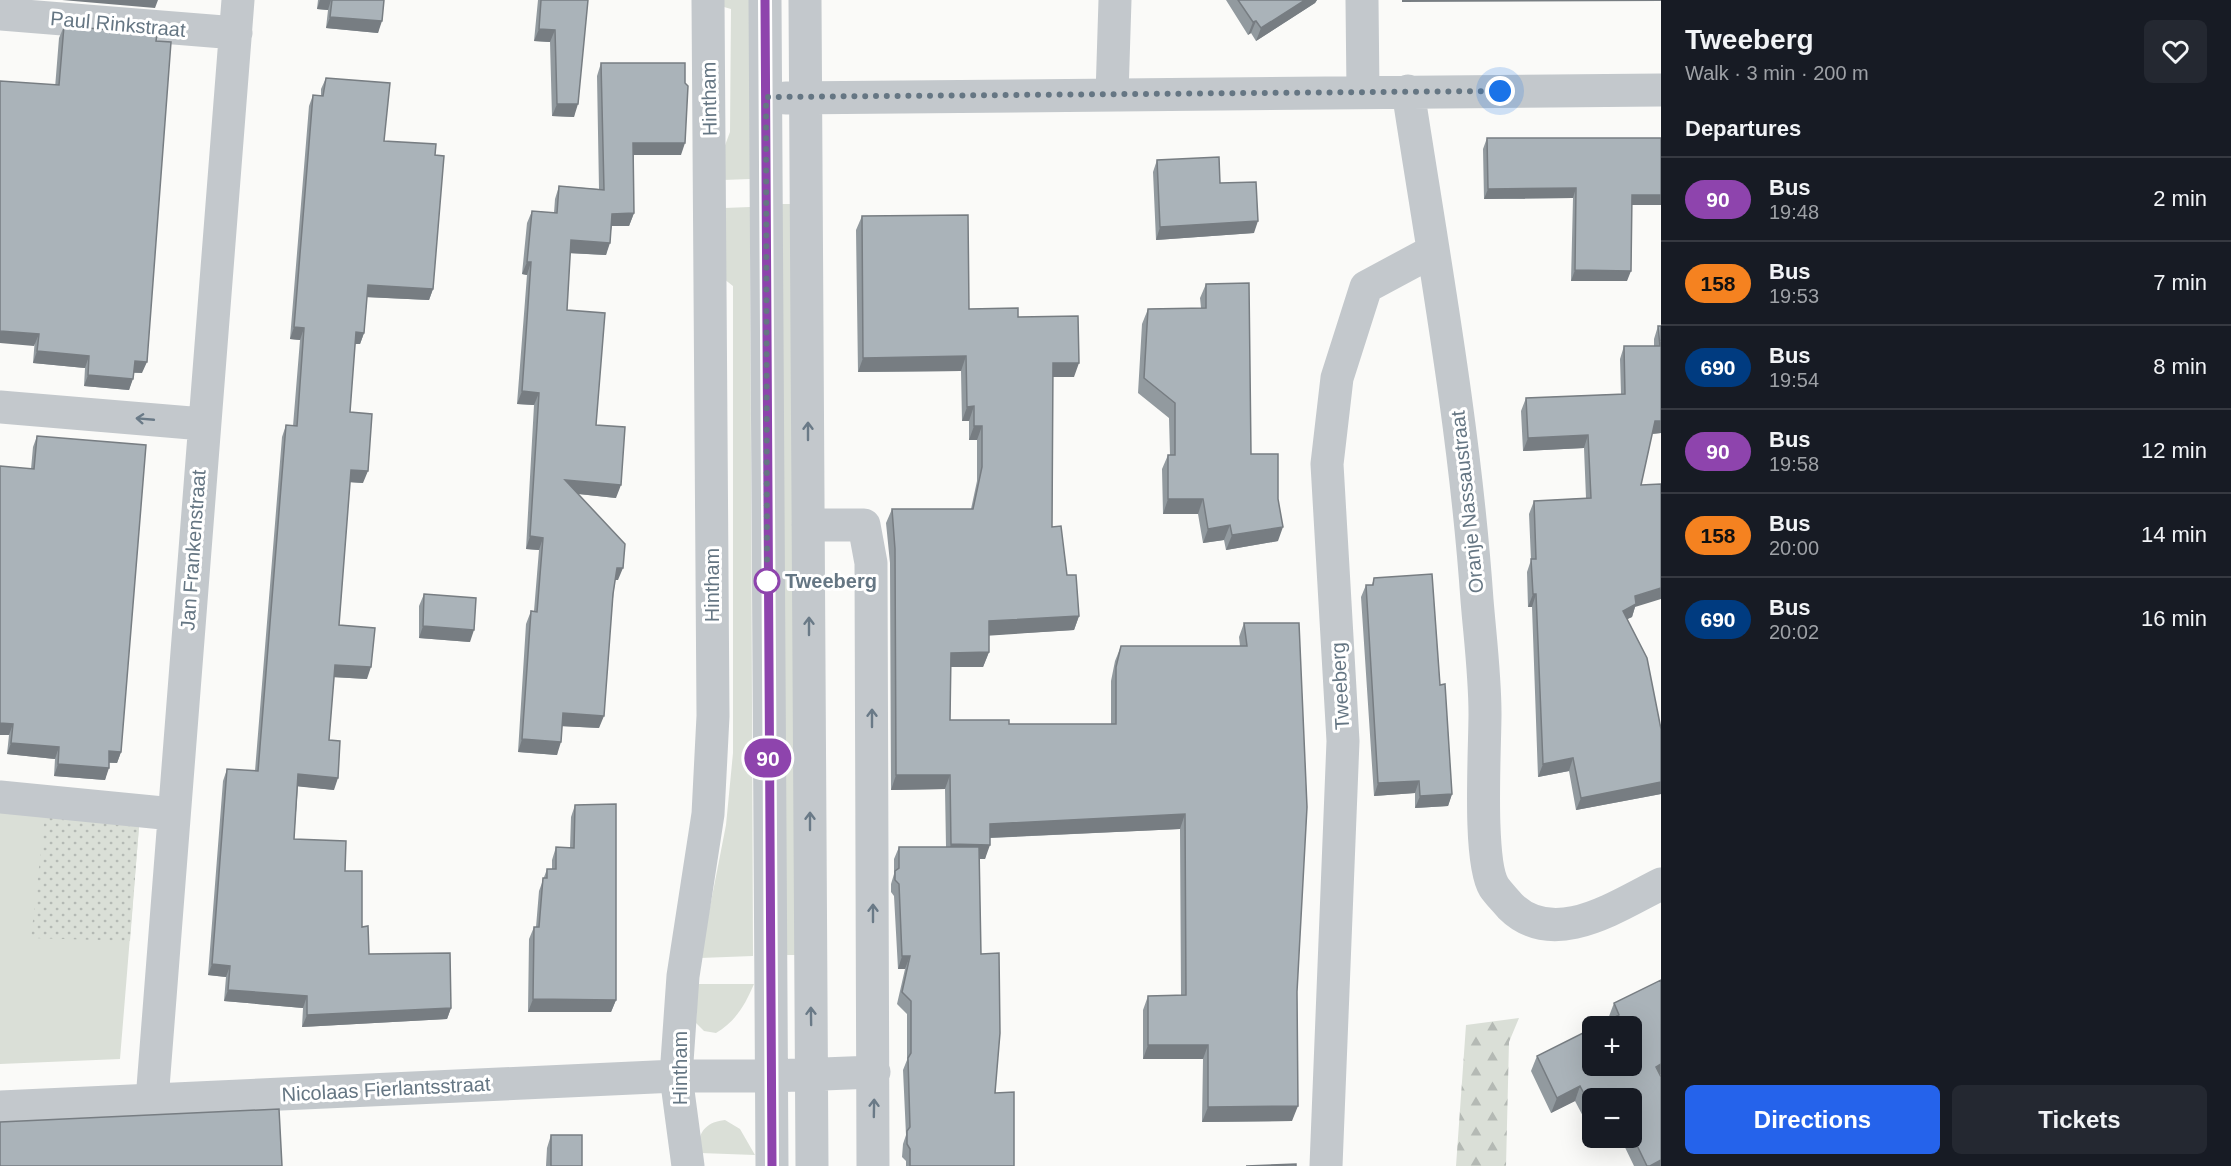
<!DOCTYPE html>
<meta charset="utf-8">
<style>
:root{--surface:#171b24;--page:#242831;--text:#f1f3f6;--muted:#9ea1a6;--line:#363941;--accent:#2563eb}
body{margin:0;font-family:Helvetica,sans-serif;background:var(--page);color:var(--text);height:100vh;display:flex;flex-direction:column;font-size:22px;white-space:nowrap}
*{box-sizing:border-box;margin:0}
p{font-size:20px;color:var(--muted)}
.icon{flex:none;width:33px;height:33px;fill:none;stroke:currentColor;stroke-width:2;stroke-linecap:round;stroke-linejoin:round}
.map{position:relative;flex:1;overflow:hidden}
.drawer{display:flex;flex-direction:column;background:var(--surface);width:570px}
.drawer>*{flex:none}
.badge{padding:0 12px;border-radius:20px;font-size:21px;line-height:39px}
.tools{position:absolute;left:1582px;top:1016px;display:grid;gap:12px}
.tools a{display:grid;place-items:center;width:60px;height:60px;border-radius:9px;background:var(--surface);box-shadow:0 6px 24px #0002;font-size:30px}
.you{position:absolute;width:30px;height:30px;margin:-15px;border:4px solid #fff;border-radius:50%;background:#1a73e8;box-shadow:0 0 0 9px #1a73e833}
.map>.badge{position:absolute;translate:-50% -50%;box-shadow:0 0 0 3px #fff}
h2{padding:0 24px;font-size:22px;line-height:54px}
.round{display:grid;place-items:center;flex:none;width:63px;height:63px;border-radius:9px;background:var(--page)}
.overview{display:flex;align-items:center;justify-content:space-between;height:102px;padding:0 24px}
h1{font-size:28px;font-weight:800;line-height:45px}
.cta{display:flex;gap:12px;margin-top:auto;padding:12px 24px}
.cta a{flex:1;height:69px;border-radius:9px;background:var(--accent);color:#fff;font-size:24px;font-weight:800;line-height:69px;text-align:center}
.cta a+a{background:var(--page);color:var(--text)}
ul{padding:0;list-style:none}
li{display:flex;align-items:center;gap:18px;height:84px;padding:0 24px;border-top:2px solid var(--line)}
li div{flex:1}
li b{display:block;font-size:22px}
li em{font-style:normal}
li .badge{min-width:66px;font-weight:700;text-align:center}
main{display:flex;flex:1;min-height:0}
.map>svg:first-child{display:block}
.grass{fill:#dadfd7}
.forest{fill:url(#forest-firs)}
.park{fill:url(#park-dots)}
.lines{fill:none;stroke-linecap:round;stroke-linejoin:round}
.minor{stroke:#c3c8cc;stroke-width:33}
.wall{fill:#929a9f}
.shaded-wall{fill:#777d82}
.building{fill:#aab3b9;stroke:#777d82;stroke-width:1.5}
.oneway{stroke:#6a7a87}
.line-casing{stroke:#fff;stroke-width:14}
.line{stroke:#8e44ad;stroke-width:9}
.walk{stroke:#657683;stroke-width:6;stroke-dasharray:0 10.8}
.stop-dot{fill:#fff;stroke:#8e44ad;stroke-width:3}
.labels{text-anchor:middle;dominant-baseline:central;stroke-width:6;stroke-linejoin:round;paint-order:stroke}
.street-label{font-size:20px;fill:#657683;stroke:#fff}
.stop-label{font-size:20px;font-weight:bold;fill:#657683;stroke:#fff;text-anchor:start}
</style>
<main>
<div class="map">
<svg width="1661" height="1166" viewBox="0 0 1661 1166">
<defs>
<pattern id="forest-firs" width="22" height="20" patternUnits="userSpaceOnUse" patternTransform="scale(1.5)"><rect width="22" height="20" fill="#dadfd7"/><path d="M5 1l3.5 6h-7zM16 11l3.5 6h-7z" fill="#b4b9b4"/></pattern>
<pattern id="park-dots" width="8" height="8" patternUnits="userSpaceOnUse" patternTransform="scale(1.5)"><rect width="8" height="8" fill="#dadfd7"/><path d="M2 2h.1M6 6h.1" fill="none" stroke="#b4b9b4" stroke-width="1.8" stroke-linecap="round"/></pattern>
</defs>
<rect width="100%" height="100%" fill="#fafaf8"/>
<path class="grass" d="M722,0h28v179l-27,1 1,-32 6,-16 1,-123 -7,-2z
M780,204h17l3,751h-15z
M750,207l3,749 -53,2 26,-133 7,-72v-467l-9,-7v-71z
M0,802l140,12 -20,245 -120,5z
M698,984h56c-9,21 -18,37 -38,49l-12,-2 -8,-8z
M725,1120l15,9 15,26 -55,-2c-4,-19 5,-31 25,-33z"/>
<path class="forest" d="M1519,1018l-10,24 -3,124h-50l10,-141z"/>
<path class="park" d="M46,806l94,8 -10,127 -99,-3z"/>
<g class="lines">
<path class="minor" d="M765,0l7,1166
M805,0l7,1166
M1362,0l1,92
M0,14l236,19
M1408,91c26,169 57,337 69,509 3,37 8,76 8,114 0,35 -7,147 9,173 4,6 11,13 16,19 44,44 108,-1 151,-22
M1112,95l3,-95
M786,98l875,-8
M0,407l203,17
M808,525h56l7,38 2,603
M0,797l173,17
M152,1100l86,-1100
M0,1107l676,-31h96l102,-4
M688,1166l-12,-90 7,-100 25,-162 5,-98 -5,-716
M1326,1166l17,-425 -16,-277 10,-86 29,-91 67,-36"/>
</g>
<path class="wall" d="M318,0h66l-6,33 -52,-5 2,-18 -11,-1z
M538,0h50l-14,117 -22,-1 -2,-74 -16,-1z
M1226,0h91l-2,3 -59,38 -5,-8 -3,2z
M64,26l78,347h-8l-5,17 -45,-4 1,-18 -52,-5 26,-325z
M601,63l80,92h-47v58l-5,13h-17l-6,29 -36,-2 -3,57 29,115 20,73 -38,-4 40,86h-3l-16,148 -37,-2 -5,29 -39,-3 8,-128 5,-13h3l5,-61 -13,-1 8,-144 -17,-1 10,-129 -5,-1 5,-51 5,-12 22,2 1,-14 4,-13 40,3 -2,-113z
M326,78l58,63 49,148 -4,11 -62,-3 -3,36 -4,11h-5l-5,68 13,71 -13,-1 -11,143 28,54 -33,-2 -5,63 5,50 -36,-4 -4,53 51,32 24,83 82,54 -4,11 -145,8 1,-19 -79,-7 2,-24 -18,-2 15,-194 4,-12 28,2 27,-334 4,-12 7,1 7,-86 -10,-1 19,-233 4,-11h8v-6z
M1487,138l174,67h-29l-5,76h-56l2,-83 -89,1 -1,-50z
M1157,160l63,23 34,50 -98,7 -3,-68z
M862,216l107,93 49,8 56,60h-21l-1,150 15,48 12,41 -5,14 -85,5v17l-6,15h-32l-1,53 59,4h102v-43l4,-20 6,-15h119l-1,-9 5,-14 53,369 -5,129 -90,1 1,-63h-60v-49l5,-14 33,-1 -1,-166 -190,9 -5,21h-6l2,95 14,139 19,73h-108v-5l-4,-4 1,-13 3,-9 -3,-65 4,-10v-46l-10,-10 8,-35h-7l-4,-73 -3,-4v-8l3,-10v-15l5,-12h47l-1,-58 -54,1 -1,-227 -4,-40 6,-14h79l6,-28v-41h-8v-19h-7l-1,-50 -103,1 -2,-142z
M1206,284l45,170 27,87 -52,9 -2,-10 -21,3 -5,-29h-35l-1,-45 6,-14h2l-1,-37 -31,-25 4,-69 6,-15 53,-1 -1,-10z
M1658,326h3v107l-9,1 -11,51 -6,122 -3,10 -5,2 34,110v65l-85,16 -7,-39 -31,6 -6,-170h-4l-1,-35 4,-12 -2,-46 5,-13 52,-3 -2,-50 -61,3 -2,-40 5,-13 95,-4 -1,-35 4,-13h30v-7z
M37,436l84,316 -4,11h-8l-4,17 -51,-4 1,-17 -48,-5 2,-19h-9v-269l31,3 2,-22z
M1374,578l66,107 12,109 -4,12 -33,2v-15l-41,3 -13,-199 5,-12h6z
M424,594l46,48 -51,-4v-32z
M575,805l41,195 -5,12h-83l1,-73 5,-12h2l3,-36 8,-22h5v-9l4,-13 14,1 1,-31z
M1614,1003l47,74v89h-27l-14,-29h12v-39h-39v18l-8,4 -10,-19 -24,12 -20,-42 6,-15 72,-36 -1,-1z
M551,1135l31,31h-36l1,-18z"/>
<path class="shaded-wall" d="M62,0h96l-3,8z
M320,0h11l-3,10 -11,-1z
M1305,0h12l-2,3 -59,38 5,-13z
M1402,0h259v1l-259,1z
M330,17l52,4 -4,12 -52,-5z
M1256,21l-5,12 -3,2 5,-13z
M539,29l16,1 -5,12 -16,-1z
M557,104h21l-4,13 -22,-1z
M633,143h52l-4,12h-52z
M1576,188l-3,10 -89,1 4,-10z
M1632,195h29v10h-33z
M634,213l-5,13h-21l4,-12z
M1258,221l-4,12 -98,7 4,-13z
M571,240l39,3 -4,12 -39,-2z
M527,262h4l-4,13 -5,-1z
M1575,270l56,1 -4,10h-56z
M368,285l65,4 -4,11 -65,-3z
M294,327l10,1 -4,12 -10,-1z
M0,331l39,3 -5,12 -34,-3z
M356,332l8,1 -4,11h-8z
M37,351l52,5 -4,12 -52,-5z
M966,356l-5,15 -103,1 5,-14z
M135,361l12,1 -5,11 -11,-1z
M1053,363h26l-5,14h-26z
M88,375l45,4 -4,11 -45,-4z
M522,391l17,2 -5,12 -17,-1z
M974,406l-5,15h-7l5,-14z
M1655,421h6v12l-10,1z
M974,426h8l-5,14h-8z
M1588,435l-4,13 -61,3 5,-13z
M351,470l17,1 -5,12 -16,-1z
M565,480l56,5 -5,13 -55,-6z
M1168,499h35l-5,15h-35z
M1230,525l-6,15 -21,3 5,-14z
M1283,527l-5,14 -52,9 6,-15z
M530,536l13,2 -4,12 -13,-1z
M617,568h6l-5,12h-6z
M1661,588v11l-26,8 -3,10 -13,6 4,-12 12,-15z
M1533,594h3l-4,13h-4z
M1079,616l-5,14 -90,6 5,-15z
M423,626l51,4 -4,12 -51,-4z
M989,652l-6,15h-37l5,-14z
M335,665l36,2 -4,12 -36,-2z
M563,713l41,3 -5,12 -40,-2z
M0,723l13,1 -4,11h-9z
M522,739l39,3 -4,13 -39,-3z
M11,743l48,4 -4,12 -48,-5z
M109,751l12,1 -4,11 -12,-1z
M1573,758l-4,13 -31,6 5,-13z
M58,764l51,4 -4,12 -51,-4z
M298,774l40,4 -4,12 -40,-4z
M896,775h54l-5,14 -54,1z
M1419,781l-4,12 -41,3 4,-13z
M1661,782v12l-85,16 5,-12z
M1452,794l-4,12 -33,2 5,-12z
M1185,814l-5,15 -195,9 5,-14z
M951,844l39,1 -5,14 -39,-1z
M902,956h8l-5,13h-7z
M212,964l18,2 -4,11 -18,-2z
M228,990l79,6 -4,12 -79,-7z
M533,999l83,1 -5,12h-83z
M451,1008l-4,11 -145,8 5,-12z
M1148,1045h60l-5,14h-60z
M1661,1064v12l-5,-9z
M1580,1086l-5,15 -24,12 6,-15z
M1593,1103v13l-8,4 5,-15z
M1298,1106l-6,15 -90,1 6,-15z
M1661,1160v6h-11z"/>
<path class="building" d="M332,0h52l-2,21 -52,-4z
M541,0h47l-10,104h-21l-2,-74 -16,-1z
M1238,0h67l-44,28 -5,-7 -3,1z
M64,26l93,8 -1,7 15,1 -24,320 -12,-1 -2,18 -45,-4 1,-19 -52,-5 2,-17 -39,-3v-250l59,4z
M601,63h84v20l3,3 -3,57h-52l1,70 -22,1 -2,29 -39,-3 -4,70 38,3 -9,112 29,2 -4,58 -56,-5 60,64 -2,24h-6l-4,26 -9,122 -41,-3 -2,29 -39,-3 9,-128 6,1 6,-74 -13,-2 9,-143 -17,-2 9,-129h-4l5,-51 25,2 2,-27 45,4z
M326,78l64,5 -6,58 52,3 -1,11 9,1 -11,133 -65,-4 -4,48 -8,-1 -6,80 22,2 -4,57 -17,-1 -12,155 36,3 -4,39 -36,-2 -6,75 11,1 -2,37 -40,-4 -4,65 52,2 -1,30h17v56l6,-1 1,28 81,-1 1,55 -144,7v-19l-79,-6 2,-24 -18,-2 15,-195 31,2 28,-346 11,1 7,-98 -10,-1 19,-232 10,1z
M1487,138h174v57h-29l-1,76 -56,-1 1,-82 -88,1z
M1219,157l1,26 36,-1 2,39 -98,6 -3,-67z
M968,215l1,94 49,-1v9l60,-1 1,47h-26l-1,164 9,-1 6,49h9l3,41 -90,5v31l-38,1 -1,67h59v4h107v-57l5,-21h126l-3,-23h55l8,184 -10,185 1,114 -90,1v-62h-60v-49l38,-1 -1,-181 -195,10v21l-39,-1 -1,-69h-54l-1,-226 -3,-40h81l9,-42v-41h-8v-20l-7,1 -1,-51 -103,2 -1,-142z
M1249,283l2,171h27v45l5,28 -51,8 -2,-10 -22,4 -5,-30h-35v-44h7v-52l-31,-25 4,-69 58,-1v-24z
M1658,326h3v95h-6l-14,64 20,-1v104l-26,8 1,8 -13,7 24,47 14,71v53l-80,16 -8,-40 -30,6 -7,-170h-3l-2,-35h5l-2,-58 57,-3 -3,-63 -60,3 -2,-40 99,-4 -1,-48h36z
M37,436l109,9 -25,307 -12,-1v17l-51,-4 1,-17 -48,-4 2,-19 -13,-1v-257l34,3z
M1432,574l8,111 5,-1 7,110 -32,2 -1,-15 -41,2 -12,-198h7l1,-7z
M424,594l52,4 -2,32 -51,-4z
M616,804v196l-83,-1 1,-72h5l4,-49h4v-9h9v-22l18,1 1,-43z
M899,847h80l2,107 18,-1 1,80 -5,60 19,-1v74h-104v-17l-3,-5v-13l3,-4 -2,-69 3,-5v-52l-9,-9 8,-36h-8l-3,-72 -4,-4v-9l4,-3z
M1661,980v84l-5,3 5,10v83l-11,6h-3l-15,-31v-37h-19l-2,-4 -7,4h-11v5l-3,2 -10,-19 -23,12 -20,-42 56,-28v37h39v-39h-35l22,-11 -5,-12z
M279,1109l3,57h-282v-44z
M551,1135h31v31h-31z
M1296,1164v2h-50z"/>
<defs><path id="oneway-shaft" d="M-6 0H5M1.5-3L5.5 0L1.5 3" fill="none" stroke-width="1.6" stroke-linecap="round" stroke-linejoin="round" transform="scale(1.5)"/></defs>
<g class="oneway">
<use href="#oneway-shaft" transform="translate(145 419) rotate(-175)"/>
<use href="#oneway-shaft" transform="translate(808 431) rotate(-90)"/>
<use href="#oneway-shaft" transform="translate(809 626) rotate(-90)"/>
<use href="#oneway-shaft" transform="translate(872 718) rotate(-90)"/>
<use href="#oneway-shaft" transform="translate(810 821) rotate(-90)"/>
<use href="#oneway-shaft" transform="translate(873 913) rotate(-90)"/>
<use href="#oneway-shaft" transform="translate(811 1016) rotate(-91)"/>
<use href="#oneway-shaft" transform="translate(874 1108) rotate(-89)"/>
</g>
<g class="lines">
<g class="line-casing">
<path id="line" d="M765,0l7,1166"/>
</g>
<use href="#line" class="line"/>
<path class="walk" d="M767,581l-1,-484 734,-6"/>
</g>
<circle class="stop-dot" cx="767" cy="581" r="12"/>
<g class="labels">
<g class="street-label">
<text transform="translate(118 24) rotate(5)">Paul Rinkstraat</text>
<text transform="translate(709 99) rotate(-91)">Hintham</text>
<text transform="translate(1467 502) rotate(-96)">Oranje Nassaustraat</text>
<text transform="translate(193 550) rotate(-86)">Jan Frankenstraat</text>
<text transform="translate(712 585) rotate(-90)">Hintham</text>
<text transform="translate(1340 686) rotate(-93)">Tweeberg</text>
<text transform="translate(680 1068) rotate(-90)">Hintham</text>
<text transform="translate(386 1089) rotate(-3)">Nicolaas Fierlantsstraat</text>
</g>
<g class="stop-label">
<text x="785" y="581">Tweeberg</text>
</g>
</g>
</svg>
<div class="tools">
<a>+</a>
<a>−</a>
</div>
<div class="you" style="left:1500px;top:91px"></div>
<b class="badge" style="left:768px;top:758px;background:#8e44ad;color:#fff">90</b>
</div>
<section class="drawer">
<div class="overview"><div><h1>Tweeberg</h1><p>Walk · 3 min · 200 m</p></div><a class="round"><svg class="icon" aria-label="heart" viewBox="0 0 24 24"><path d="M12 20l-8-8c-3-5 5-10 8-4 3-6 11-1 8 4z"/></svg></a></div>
<h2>Departures</h2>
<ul>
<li><span class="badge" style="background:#8e44ad;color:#fff">90</span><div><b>Bus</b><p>19:48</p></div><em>2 min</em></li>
<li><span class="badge" style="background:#f58220;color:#111">158</span><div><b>Bus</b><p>19:53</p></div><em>7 min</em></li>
<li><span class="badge" style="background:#003b80;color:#fff">690</span><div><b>Bus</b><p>19:54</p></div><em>8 min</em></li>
<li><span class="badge" style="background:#8e44ad;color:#fff">90</span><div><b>Bus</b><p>19:58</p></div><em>12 min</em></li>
<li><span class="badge" style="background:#f58220;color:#111">158</span><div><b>Bus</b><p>20:00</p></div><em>14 min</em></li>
<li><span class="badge" style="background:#003b80;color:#fff">690</span><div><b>Bus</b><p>20:02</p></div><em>16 min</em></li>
</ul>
<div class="cta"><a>Directions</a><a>Tickets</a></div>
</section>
</main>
